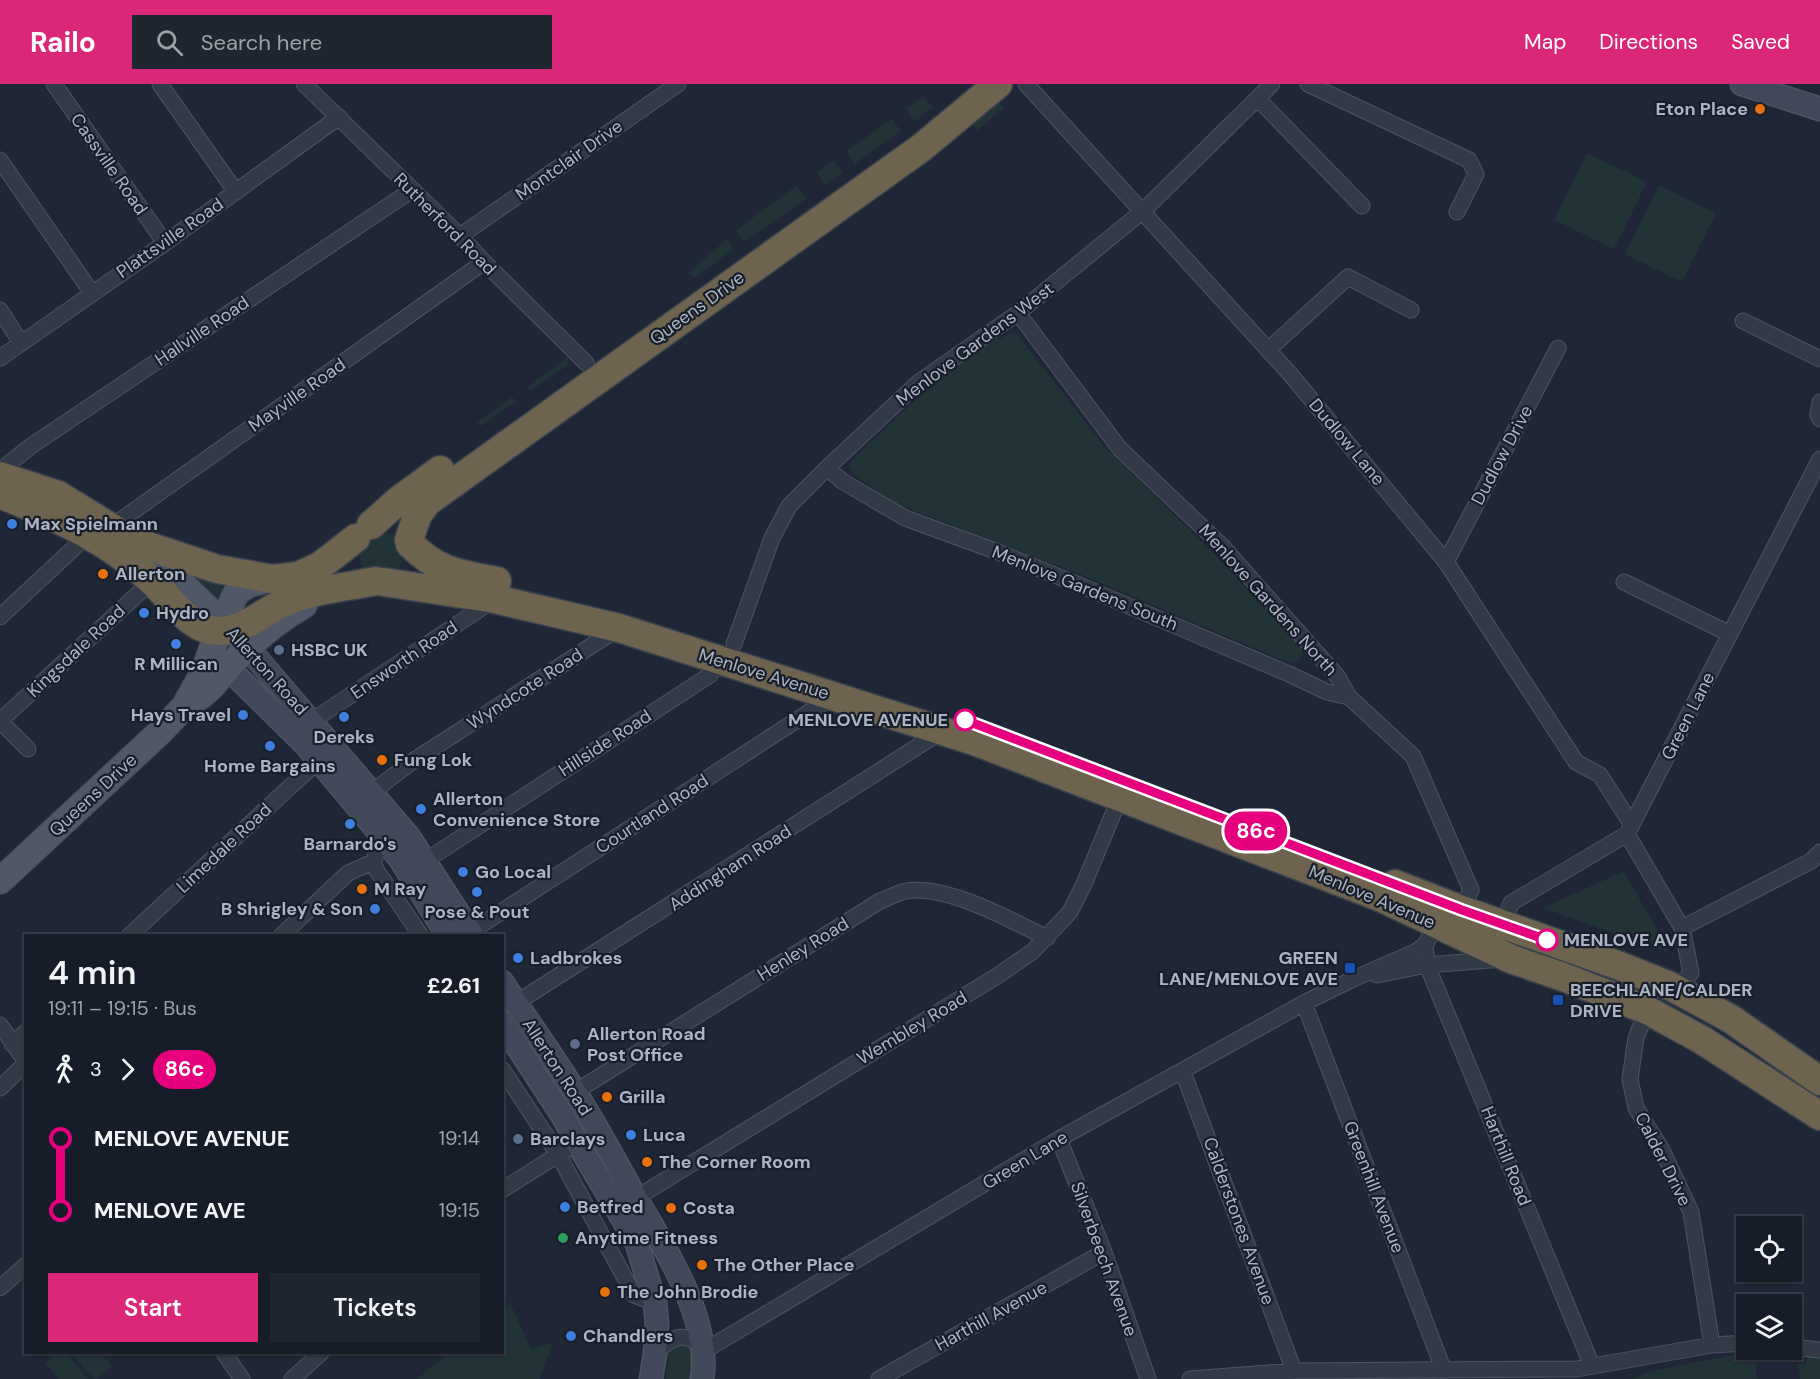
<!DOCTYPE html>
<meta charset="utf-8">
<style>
:root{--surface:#171d28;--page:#202630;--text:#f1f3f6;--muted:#9ea2a8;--line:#363b45;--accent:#db2777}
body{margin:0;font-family:"DM Sans",sans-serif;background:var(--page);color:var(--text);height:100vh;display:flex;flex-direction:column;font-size:22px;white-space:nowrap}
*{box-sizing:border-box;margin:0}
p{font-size:20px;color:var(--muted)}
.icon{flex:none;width:33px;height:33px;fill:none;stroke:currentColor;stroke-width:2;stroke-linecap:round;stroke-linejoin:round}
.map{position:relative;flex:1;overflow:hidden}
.details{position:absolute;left:24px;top:850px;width:480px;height:420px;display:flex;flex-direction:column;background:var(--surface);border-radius:0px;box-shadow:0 2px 4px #0004,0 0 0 2px var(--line)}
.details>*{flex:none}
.badge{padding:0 12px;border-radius:20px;font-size:21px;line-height:39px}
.buttons{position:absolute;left:1736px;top:1132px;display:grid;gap:12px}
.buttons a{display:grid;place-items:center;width:66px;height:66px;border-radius:0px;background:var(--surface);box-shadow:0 2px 4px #0004,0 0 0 2px var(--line);font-size:30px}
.map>.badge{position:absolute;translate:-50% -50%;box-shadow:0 0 0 3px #fff}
.legs{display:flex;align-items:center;gap:9px;height:66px;padding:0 24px;font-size:20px}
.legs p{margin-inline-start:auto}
.overview{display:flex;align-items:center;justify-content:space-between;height:102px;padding:0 24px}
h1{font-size:33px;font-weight:600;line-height:45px}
.primary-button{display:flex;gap:12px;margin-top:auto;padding:12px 24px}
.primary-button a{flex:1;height:69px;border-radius:0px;background:var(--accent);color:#fff;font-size:24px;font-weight:600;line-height:69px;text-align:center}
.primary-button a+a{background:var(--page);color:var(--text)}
ul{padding:0 24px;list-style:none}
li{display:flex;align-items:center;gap:21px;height:72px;font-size:22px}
li i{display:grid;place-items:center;width:9px;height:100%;margin:0 8px;background:currentColor}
li i::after{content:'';width:15px;height:15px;margin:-8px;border:4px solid;border-radius:50%;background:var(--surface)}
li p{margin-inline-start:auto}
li:first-child i{background:linear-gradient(#0000 50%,currentColor 0)}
li:last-child i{background:linear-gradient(currentColor 50%,#0000 0)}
header{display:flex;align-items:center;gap:36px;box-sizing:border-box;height:84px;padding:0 30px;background:var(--accent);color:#fff}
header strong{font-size:28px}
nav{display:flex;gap:33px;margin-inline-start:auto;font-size:21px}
.search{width:420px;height:54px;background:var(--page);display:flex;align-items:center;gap:15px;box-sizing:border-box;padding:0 21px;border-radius:0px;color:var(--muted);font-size:22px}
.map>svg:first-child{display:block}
.green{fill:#213337}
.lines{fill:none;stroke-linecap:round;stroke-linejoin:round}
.street-casing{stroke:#4d5462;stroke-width:17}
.secondary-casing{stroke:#4d5462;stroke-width:25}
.primary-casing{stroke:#3c4350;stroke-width:28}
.highway-casing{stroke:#3a414e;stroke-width:31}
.street{stroke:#323a47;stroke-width:15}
.secondary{stroke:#40485a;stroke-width:22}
.primary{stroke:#505867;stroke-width:26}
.highway{stroke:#6d634f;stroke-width:28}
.line-1-casing{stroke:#fff;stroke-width:14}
.line-1{stroke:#e6007e;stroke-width:9}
.food-dot{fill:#e8710a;stroke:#181f2b;stroke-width:2}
.shop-dot{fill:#3f7fe0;stroke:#181f2b;stroke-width:2}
.service-dot{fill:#5c6f8a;stroke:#181f2b;stroke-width:2}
.stop-1-dot{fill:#fff;stroke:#e6007e;stroke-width:3}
.transit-dot{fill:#1a4fb4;stroke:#181f2b;stroke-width:2}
.leisure-dot{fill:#2e9e5b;stroke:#181f2b;stroke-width:2}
.labels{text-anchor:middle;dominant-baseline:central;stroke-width:4.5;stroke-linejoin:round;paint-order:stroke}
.poi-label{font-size:18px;font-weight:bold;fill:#acb4c4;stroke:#181f2b;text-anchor:start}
.street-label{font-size:18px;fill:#acb4c4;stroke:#181f2b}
.stop-label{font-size:18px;font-weight:bold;fill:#acb4c4;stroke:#181f2b;text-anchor:end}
</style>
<header>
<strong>Railo</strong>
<div class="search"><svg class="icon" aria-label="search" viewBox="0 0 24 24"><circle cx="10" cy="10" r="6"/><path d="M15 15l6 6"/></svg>Search here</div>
<nav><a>Map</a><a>Directions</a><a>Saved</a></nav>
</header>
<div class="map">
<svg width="1820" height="1295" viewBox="0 0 1820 1295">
<rect width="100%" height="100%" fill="#1f2736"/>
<path class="green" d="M923,12l10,11 -19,15 -7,-14z
M999,19l6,4 -28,24 -4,-6v-5l20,-16z
M892,35l9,12 -46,33 -9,-13z
M1587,69l60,29 -33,67 -60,-29z
M834,76l9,12 -18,13 -8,-13z
M1659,101l57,28 -34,69 -57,-28z
M796,102l10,13 -62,43 -8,-12z
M727,155l7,10 -40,29 -5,-6z
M1016,249l87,112 107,105 91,96 1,10 -4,5 -8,2 -208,-88 -175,-67 -13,-5 -42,-30 -3,-9 6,-7c32,-30 120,-118 161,-124z
M568,273v8l-37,25 -4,-3z
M512,313l4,4 -35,25 -4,-3z
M381,447c18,3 18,12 23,27l-7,13 -32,-1c-7,-10 -7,-17 -3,-27z
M185,489l33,9 6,7 -3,12 -6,1z
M1624,787l45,81 -126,-44z
M510,1219l21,46 20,-6 2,3 -3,3 -10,30h-123l32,-26h53l1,-44z
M680,1261l9,2 4,4 1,28h-28l3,-26 2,-3z
M1754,1267l3,28h-127l22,-8z
M56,1269h10l22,26h-29l-14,-16z
M71,1269h29l12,13 -15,13h-3z
M1809,1270l11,2v23h-20l-2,-15 7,1z"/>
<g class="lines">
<g class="street-casing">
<path id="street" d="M54,0l111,159
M160,0l76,108
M304,0l156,152 24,26 102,101
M1026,0l265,291 155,187 130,200 24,13 32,50
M1308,0l161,76 7,14 -19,38
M1258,15l104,107
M0,76l92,133
M460,152l218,-152
M0,226l21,33
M1018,229l102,136 102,97 116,131 11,20 64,59 58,134 -9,20
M1743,237l77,38
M1268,266l80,-73 63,33
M0,274l165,-115 174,-126
M1820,318l-2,13 2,4
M827,384l15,13 63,37 93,34 86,35 205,87 38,18 22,5
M0,395l7,-14 24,-19 381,-256
M111,443l373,-265
M1446,478l112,-214
M1624,498l106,52
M0,533l75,-70 10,-15
M734,560l38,-106 17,-32 38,-38 92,-86 99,-69 125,-102 129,-127
M0,637l152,-140
M0,637l28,28
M312,637l183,-122
M372,708l41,-31 206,-133
M1627,750l55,94 9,45 -6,7 -15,6
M383,753l-10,25 4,9 44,65
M425,777l285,-186 10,-15
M1503,840l8,-21 116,-69 193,-375
M1682,844l129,-67 9,-9
M470,848l364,-236
M129,852l190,-176
M281,852l67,-63 25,-11
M1425,861l2,20 165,401
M1377,891l50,-10 75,-6
M516,919l426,-272
M1304,919l140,368
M1647,926l-11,28 -6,41 6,29 26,42 29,62 21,133
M0,941l26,37
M12,960l14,-12
M502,985l56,85 76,141 21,8
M1183,988l111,299
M0,1004l26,-25
M575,1008l305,-191c8,-3 17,-8 26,-10 40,-7 105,29 141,47
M1059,1055l45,113 44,127
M502,1106l65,-41
M636,1114l361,-222 35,-24 38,-40 14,-28 36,-87
M0,1204l26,-23
M1791,1263l29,3
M224,1269l18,26
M655,1270c16,-17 28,-24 48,-7l11,-2 345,-206 245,-136 49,-24 62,-27 10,-7 12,-21
M292,1295l29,-26
M879,1295l225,-127
M1190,1295l104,-8 282,-2 136,-24 34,-2"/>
</g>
<g class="secondary-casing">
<path id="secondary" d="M1742,0l78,25
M248,564l161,189 64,99
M228,584l77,76 78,93 17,22 48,77
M502,898c24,37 50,73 73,110 21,33 40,68 59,103 29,50 78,124 68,184
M502,939l62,95 14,26 58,97 19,62 2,22 -2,29 -4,25"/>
</g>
<g class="primary-casing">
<path id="primary" d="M136,460l35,29 62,60
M195,616c17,-10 26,-26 39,-39 21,-22 44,-41 70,-56
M0,797l159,-148 25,-26 19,-34 10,-27 22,-51c10,-12 22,-13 37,-16"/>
</g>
<g class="highway-casing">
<path id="highway" d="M0,392l58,19 75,46 84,28 55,10 26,-3 22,-10 36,-28
M0,410c56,23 109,46 153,88 19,18 39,51 68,49 23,-1 42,-19 62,-28 27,-13 64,-16 93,-22
M371,441l28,-25 41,-30
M409,456l8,-24 10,-14 494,-354 77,-64
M410,460c28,28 49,30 87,37
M384,498l111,17 124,29 358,114 405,156 129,61 55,19 81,32 55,30 118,76
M1395,800l67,26 158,56 50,20 61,33 89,62"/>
</g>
<use href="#street" class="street"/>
<use href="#secondary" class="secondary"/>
<use href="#primary" class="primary"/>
<use href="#highway" class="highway"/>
</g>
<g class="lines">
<g class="line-1-casing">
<path id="line-1" d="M965,636l497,190 85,30"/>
</g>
<use href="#line-1" class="line-1"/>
</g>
<g class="food-dot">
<circle cx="1760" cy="25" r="6"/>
<circle cx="103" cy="490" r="6"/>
<circle cx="382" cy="676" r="6"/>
<circle cx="362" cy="805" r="6"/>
<circle cx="607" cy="1013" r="6"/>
<circle cx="647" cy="1078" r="6"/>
<circle cx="671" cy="1124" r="6"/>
<circle cx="702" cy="1181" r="6"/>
<circle cx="605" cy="1208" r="6"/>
</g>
<g class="shop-dot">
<circle cx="12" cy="440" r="6"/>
<circle cx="144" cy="529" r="6"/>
<circle cx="176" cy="560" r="6"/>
<circle cx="243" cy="631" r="6"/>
<circle cx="344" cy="633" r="6"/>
<circle cx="270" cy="662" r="6"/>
<circle cx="421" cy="725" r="6"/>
<circle cx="350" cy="740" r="6"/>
<circle cx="463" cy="788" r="6"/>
<circle cx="477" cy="808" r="6"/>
<circle cx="375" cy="825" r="6"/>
<circle cx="518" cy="874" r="6"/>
<circle cx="631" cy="1051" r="6"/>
<circle cx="565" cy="1123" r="6"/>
<circle cx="571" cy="1252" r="6"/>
</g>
<g class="service-dot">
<circle cx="279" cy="566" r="6"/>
<circle cx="575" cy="960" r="6"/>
<circle cx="518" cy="1055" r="6"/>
</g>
<g class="stop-1-dot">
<circle cx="965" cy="636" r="10"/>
<circle cx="1547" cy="856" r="10"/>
</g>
<g class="transit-dot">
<rect x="1344" y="878" width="12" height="12" rx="3"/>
<rect x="1552" y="910" width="12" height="12" rx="3"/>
</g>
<circle class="leisure-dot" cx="563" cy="1154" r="6"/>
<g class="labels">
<g class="poi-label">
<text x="1748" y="25" text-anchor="end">Eton Place</text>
<text x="24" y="440">Max Spielmann</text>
<text x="115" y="490">Allerton</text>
<text x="156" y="529">Hydro</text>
<text x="291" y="566">HSBC UK</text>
<text x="176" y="580" text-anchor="middle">R Millican</text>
<text x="231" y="631" text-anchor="end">Hays Travel</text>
<text x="344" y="653" text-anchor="middle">Dereks</text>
<text x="394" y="676">Fung Lok</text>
<text x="270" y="682" text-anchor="middle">Home Bargains</text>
<text x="433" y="715">Allerton<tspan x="433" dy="21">Convenience Store</tspan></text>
<text x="350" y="760" text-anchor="middle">Barnardo's</text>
<text x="475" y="788">Go Local</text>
<text x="374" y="805">M Ray</text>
<text x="363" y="825" text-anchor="end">B Shrigley &amp; Son</text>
<text x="477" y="828" text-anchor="middle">Pose &amp; Pout</text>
<text x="530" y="874">Ladbrokes</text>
<text x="1338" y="874" text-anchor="end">GREEN<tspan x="1338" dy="21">LANE/MENLOVE AVE</tspan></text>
<text x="1570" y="906">BEECHLANE/CALDER<tspan x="1570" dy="21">DRIVE</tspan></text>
<text x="587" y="950">Allerton Road<tspan x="587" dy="21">Post Office</tspan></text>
<text x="619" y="1013">Grilla</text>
<text x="643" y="1051">Luca</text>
<text x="530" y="1055">Barclays</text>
<text x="659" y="1078">The Corner Room</text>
<text x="577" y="1123">Betfred</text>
<text x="683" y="1124">Costa</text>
<text x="575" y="1154">Anytime Fitness</text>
<text x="714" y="1181">The Other Place</text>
<text x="617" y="1208">The John Brodie</text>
<text x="583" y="1252">Chandlers</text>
</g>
<g class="street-label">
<text transform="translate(569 76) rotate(-35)">Montclair Drive</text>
<text transform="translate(109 80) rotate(55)">Cassville Road</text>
<text transform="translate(445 140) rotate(45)">Rutherford Road</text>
<text transform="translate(170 154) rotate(-35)">Plattsville Road</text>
<text transform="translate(697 224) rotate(-36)">Queens Drive</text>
<text transform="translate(202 247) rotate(-34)">Hallville Road</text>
<text transform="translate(975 260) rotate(-37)">Menlove Gardens West</text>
<text transform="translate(297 311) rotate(-35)">Mayville Road</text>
<text transform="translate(1347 358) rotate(50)">Dudlow Lane</text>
<text transform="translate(1502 371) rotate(-62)">Dudlow Drive</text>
<text transform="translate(1085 504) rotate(22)">Menlove Gardens South</text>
<text transform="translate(1268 516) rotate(48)">Menlove Gardens North</text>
<text transform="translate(76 567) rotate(-43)">Kingsdale Road</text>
<text transform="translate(404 576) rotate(-34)">Ensworth Road</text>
<text transform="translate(267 587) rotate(48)">Allerton Road</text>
<text transform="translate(764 590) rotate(17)">Menlove Avenue</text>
<text transform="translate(525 605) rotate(-33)">Wyndcote Road</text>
<text transform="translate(1688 632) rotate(-63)">Green Lane</text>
<text transform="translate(605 659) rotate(-33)">Hillside Road</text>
<text transform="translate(93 711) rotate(-43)">Queens Drive</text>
<text transform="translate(652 730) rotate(-33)">Courtland Road</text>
<text transform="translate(224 764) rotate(-43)">Limedale Road</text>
<text transform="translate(730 784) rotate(-33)">Addingham Road</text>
<text transform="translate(1372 813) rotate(23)">Menlove Avenue</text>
<text transform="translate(803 865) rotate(-32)">Henley Road</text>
<text transform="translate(912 944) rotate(-31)">Wembley Road</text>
<text transform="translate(557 983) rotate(57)">Allerton Road</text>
<text transform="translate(1506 1072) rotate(68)">Harthill Road</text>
<text transform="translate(1663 1075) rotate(63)">Calder Drive</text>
<text transform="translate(1025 1076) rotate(-31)">Green Lane</text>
<text transform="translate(1374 1103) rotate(69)">Greenhill Avenue</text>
<text transform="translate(1239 1137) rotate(70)">Calderstones Avenue</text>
<text transform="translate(1104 1175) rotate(70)">Silverbeech Avenue</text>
<text transform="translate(991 1232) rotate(-29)">Harthill Avenue</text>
</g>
<g class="stop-label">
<text x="948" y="636">MENLOVE AVENUE</text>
<text x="1564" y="856" text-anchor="start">MENLOVE AVE</text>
</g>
</g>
</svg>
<div class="buttons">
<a><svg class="icon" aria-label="locate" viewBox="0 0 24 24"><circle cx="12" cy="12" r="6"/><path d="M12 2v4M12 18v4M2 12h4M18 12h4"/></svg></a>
<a><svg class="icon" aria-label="layers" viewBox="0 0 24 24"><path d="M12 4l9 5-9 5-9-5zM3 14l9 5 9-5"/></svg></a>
</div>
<b class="badge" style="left:1256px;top:747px;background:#e6007e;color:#fff">86c</b>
<section class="details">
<div class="overview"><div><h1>4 min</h1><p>19:11 – 19:15 · Bus</p></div><b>£2.61</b></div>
<div class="legs"><svg class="icon" aria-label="walk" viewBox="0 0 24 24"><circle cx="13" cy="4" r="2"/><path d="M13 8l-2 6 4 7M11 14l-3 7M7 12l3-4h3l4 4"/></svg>3<svg class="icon" aria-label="forward" viewBox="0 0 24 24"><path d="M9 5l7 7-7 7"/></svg><b class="badge" style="background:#e6007e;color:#fff">86c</b></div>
<ul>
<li><i style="color:#e6007e"></i><b>MENLOVE AVENUE</b><p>19:14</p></li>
<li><i style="color:#e6007e"></i><b>MENLOVE AVE</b><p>19:15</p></li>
</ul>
<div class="primary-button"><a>Start</a><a>Tickets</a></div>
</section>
</div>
